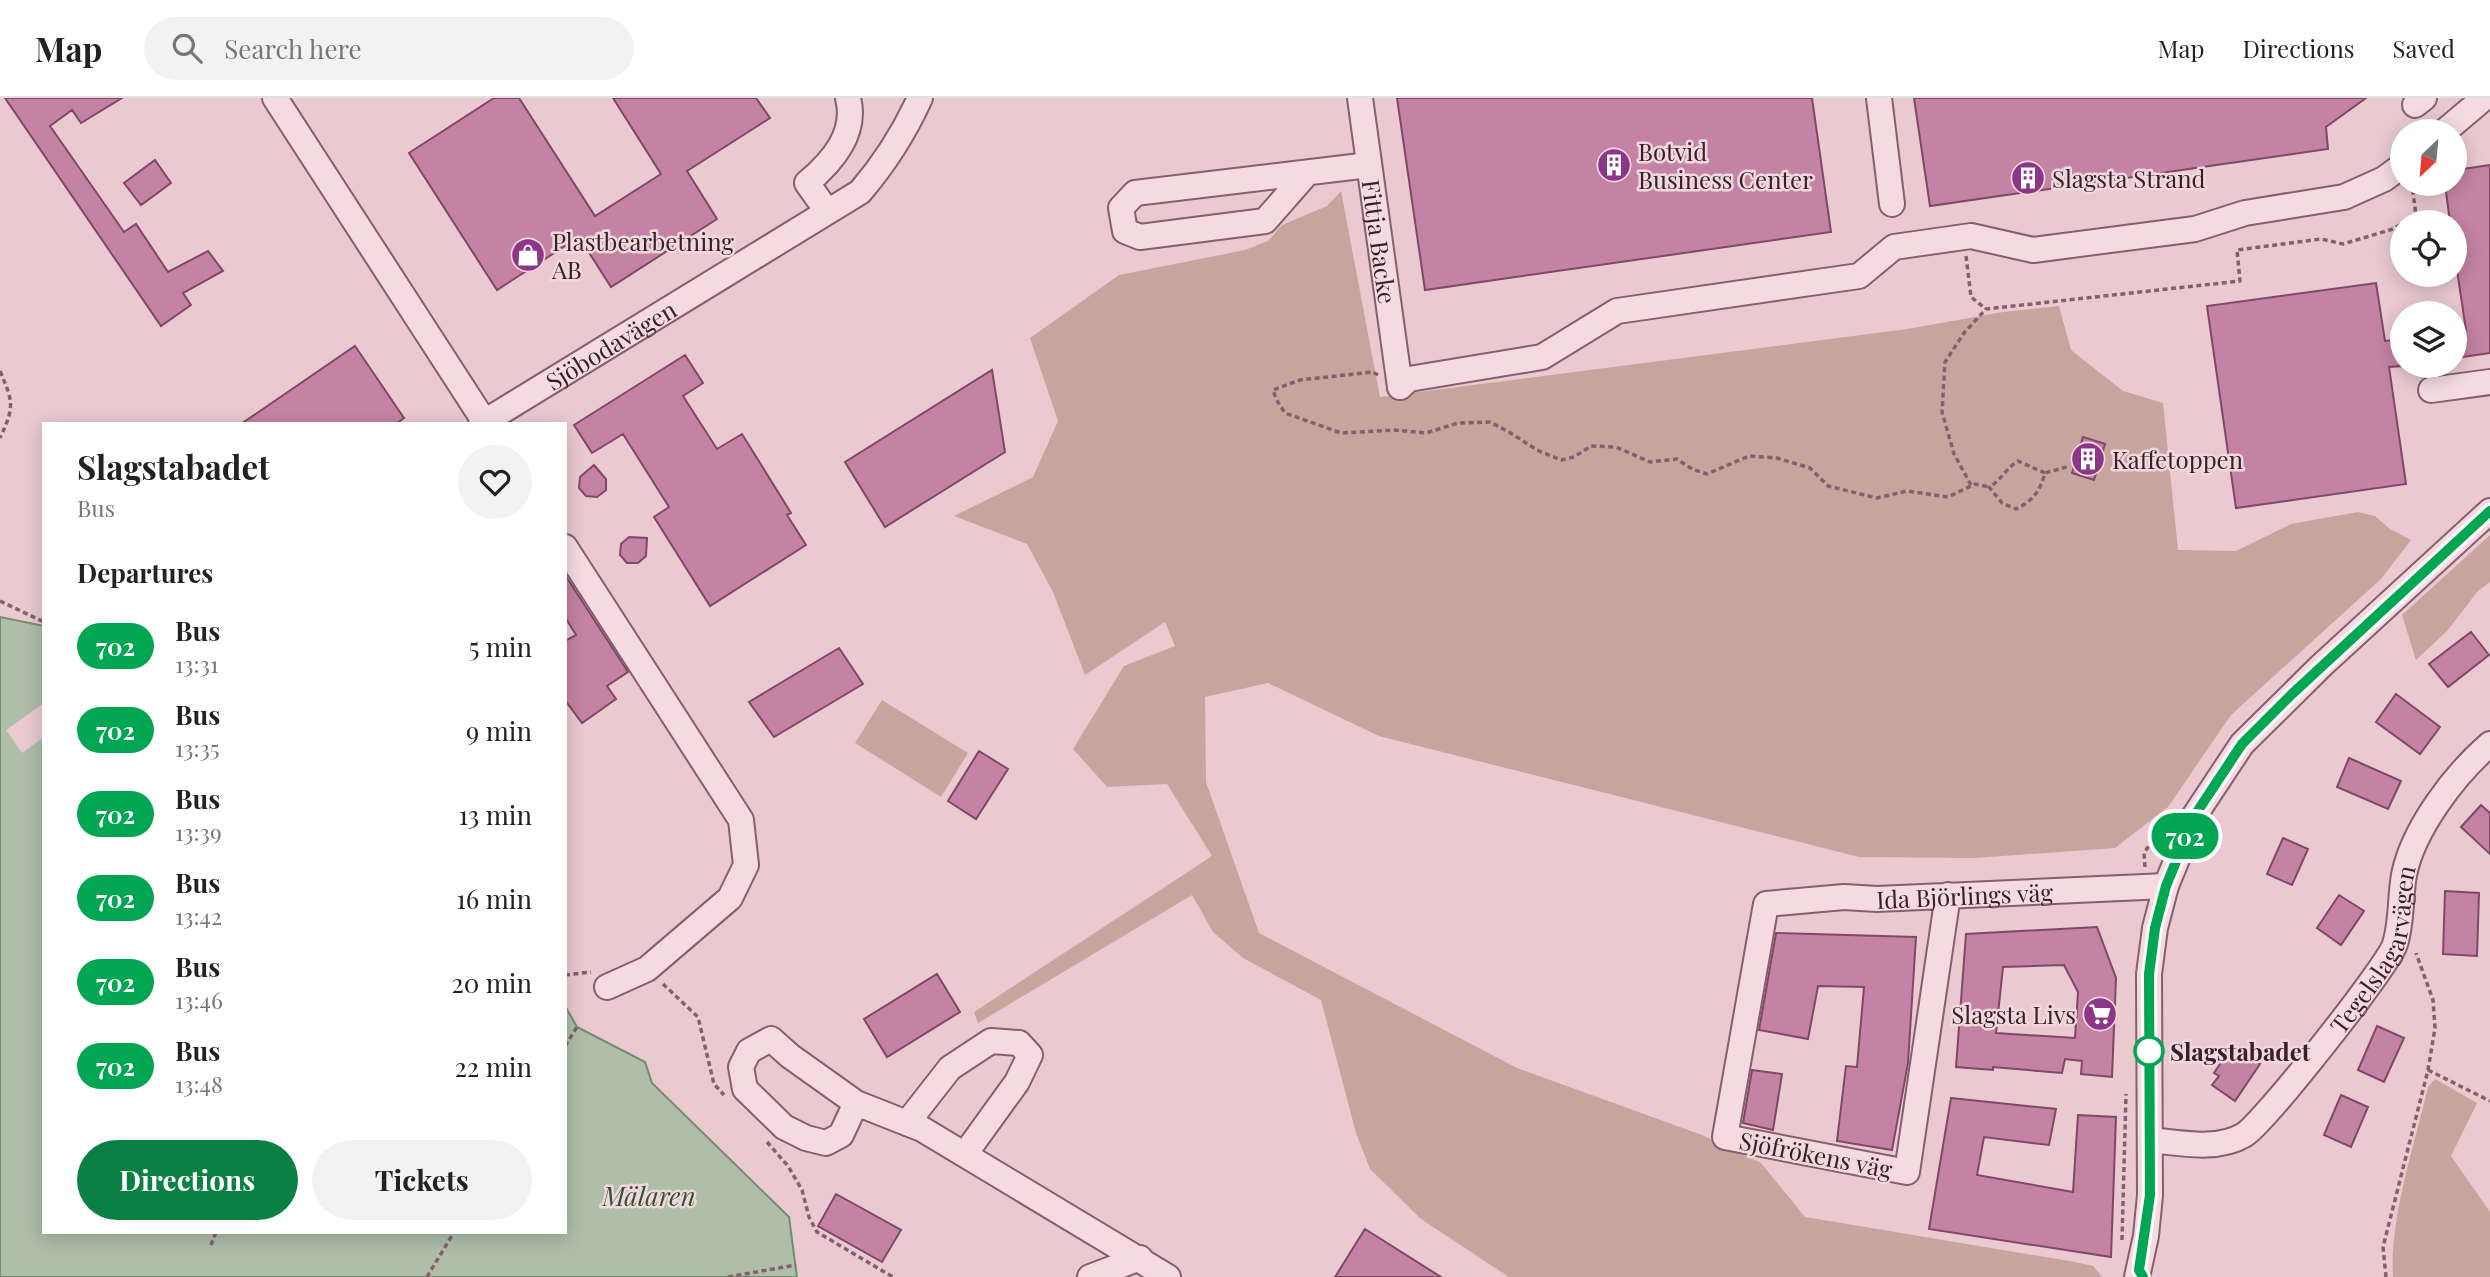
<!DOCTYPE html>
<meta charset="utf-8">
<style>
:root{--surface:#fff;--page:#f2f2f2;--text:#222;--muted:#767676;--line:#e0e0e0;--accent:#0b8043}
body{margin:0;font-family:"Playfair Display",serif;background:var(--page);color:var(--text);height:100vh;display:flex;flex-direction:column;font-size:26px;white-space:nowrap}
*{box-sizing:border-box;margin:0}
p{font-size:23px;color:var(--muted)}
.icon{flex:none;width:38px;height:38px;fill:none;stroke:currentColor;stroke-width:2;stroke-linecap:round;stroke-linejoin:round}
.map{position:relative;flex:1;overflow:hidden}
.side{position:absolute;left:42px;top:324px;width:525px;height:812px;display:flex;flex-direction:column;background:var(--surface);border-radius:0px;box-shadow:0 4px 18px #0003}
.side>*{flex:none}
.badge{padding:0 14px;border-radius:23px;font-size:24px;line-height:46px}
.needle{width:46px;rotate:206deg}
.controls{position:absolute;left:2390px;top:21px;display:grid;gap:14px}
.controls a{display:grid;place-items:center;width:77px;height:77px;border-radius:50%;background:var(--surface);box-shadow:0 4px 18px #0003;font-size:35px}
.map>.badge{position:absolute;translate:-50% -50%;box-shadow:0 0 0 4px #fff}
h2{padding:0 35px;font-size:26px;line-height:63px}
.round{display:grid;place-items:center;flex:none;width:74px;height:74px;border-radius:37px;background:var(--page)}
.summary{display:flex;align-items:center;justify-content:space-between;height:119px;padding:0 35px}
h1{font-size:33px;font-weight:700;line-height:52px}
.cta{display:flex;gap:14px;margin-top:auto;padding:14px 35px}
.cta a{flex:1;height:80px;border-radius:42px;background:var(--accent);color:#fff;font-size:28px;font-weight:700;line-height:80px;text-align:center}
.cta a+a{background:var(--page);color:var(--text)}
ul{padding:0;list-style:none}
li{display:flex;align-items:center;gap:21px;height:84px;padding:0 35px}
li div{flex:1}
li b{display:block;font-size:26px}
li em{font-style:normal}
li .badge{min-width:77px;font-weight:700;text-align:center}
header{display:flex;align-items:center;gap:42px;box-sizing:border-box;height:98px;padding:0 35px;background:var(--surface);border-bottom:2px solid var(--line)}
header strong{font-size:33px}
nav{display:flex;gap:38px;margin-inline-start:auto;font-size:24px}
.search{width:490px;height:63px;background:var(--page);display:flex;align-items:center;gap:18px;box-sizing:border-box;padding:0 24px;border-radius:38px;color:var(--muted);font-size:26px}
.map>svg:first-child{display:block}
.green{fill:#c7a59e}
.water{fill:#aebea9;stroke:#758c70;stroke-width:2}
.pier{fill:#eac9d0}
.building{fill:#c483a4;stroke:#814866;stroke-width:2;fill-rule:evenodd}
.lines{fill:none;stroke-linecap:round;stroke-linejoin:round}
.minor-casing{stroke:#845f6e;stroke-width:28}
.path{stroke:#845f6e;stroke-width:3.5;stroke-dasharray:5 3.5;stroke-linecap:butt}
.minor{stroke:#f5dbe1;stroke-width:24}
.line-casing{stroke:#fff;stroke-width:16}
.line{stroke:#00a651;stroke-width:10}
.stop-dot{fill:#fff;stroke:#00a651;stroke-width:3.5}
.labels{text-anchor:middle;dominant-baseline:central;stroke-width:5;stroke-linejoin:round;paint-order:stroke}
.poi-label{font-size:24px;fill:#36212a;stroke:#f2d7dd;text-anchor:start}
.street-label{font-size:24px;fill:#36212a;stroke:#f2d7dd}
.stop-label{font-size:24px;font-weight:bold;fill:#36212a;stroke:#f2d7dd;text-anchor:start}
.water-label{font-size:26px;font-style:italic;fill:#325433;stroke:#f2d7dd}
</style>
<header>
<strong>Map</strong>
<div class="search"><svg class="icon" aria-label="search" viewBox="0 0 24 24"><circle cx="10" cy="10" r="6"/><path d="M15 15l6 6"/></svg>Search here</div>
<nav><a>Map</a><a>Directions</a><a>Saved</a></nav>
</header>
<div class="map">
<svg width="2490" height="1179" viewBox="0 0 2490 1179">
<rect width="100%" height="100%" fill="#eac9d0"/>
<path class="green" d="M1341,93l39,206 527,-68 96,-17 56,-6 12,44 52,41 40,12 15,147 58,1 55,-27 67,-12 17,4 15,13 21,11 -30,39 -150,136 -63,92 -53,41 -141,10 -115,-1 -480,-121 -111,-53 -63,14 1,85 53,151 258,135 185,67 59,28 44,54 270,45 18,4 9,11h-593l-88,-58 -51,-50 -14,-36 -35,-133 -78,-42 -30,-26 -21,-37 -214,128 -4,-11 238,-156 -45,-72 -60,3 -34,-38 51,-83 51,-20 -10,-24 -80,53 -32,-83 -26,-48 -73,-28 79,-39 25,-56 -28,-83 89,-63 126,-25 23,-9 14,-16 45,-19z
M2490,437v47l-13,10 -29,38 -32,30 -14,-45z
M882,602l86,53 -27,44 -86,-54z
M2435,981l42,24 -26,53 39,56v65h-97c-4,-57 22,-134 35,-190z"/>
<path class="water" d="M0,519l44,9v606h521v-226l12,21 68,35 7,21 137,134 8,60h-797z"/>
<path class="pier" d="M44,605v34l-22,16 -16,-23z"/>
<path class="building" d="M5,0h117l-41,25 -9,-13 -22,16 74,106 12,-8 32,48 40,-21 15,20 -40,22 8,12 -30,21z
M494,0h25l76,118 66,-42 -48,-76h143l14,20 -83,53 30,48 -106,68 -32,-50 -82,53 -88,-137z
M1397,0h415l19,134 -406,58z
M1914,0h452l-40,29 2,22 -398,57z
M155,62l16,23 -30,22 -17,-22z
M2490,67v188l-35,5v-27l11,-1 -11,-73v-35h-5l-5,-38h10v-14z
M2376,185l9,58 18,-2v27l-14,1 17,117 -170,24 -29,-202z
M355,248l49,72 -8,6h-155z
M685,257l18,28 -20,13 34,53 25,-15 49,79 -4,2 19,30 -96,61 -56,-89 15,-10 -46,-73 -31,19 -18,-28z
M992,272l13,82 -120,75 -40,-65z
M2083,339l22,7 -11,36 -22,-7z
M594,367l12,14v11l-9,7 -11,-1 -7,-8 1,-11z
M629,439l18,1 -1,18 -8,7h-11l-7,-8 1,-11z
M565,477l63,97 -21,14 9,13 -34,24 -17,-23v-59l11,-6 -11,-18z
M2471,534l18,23 -41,32 -19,-23z
M839,550l24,36 -89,53 -25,-35z
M2396,596l44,33 -20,27 -44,-32z
M979,653l29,18 -32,50 -28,-18z
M2349,660l52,23 -13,28 -51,-22z
M2481,707l9,8v41l-29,-27z
M2283,740l25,11 -16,36 -25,-11z
M2445,793l34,2 -2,63 -34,-2z
M2339,797l25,16 -23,34 -24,-17z
M2097,829l19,51 -4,99 -31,-3 1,-13 -17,-2 -3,14 -69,-6v3l-37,-3 10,-133zM2064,867l14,27 -3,46 -79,-5 7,-66z
M1776,835l140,4 -8,126 -16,87 -55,-9 9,-75 11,1 7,-80 -46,-1 -10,53 -49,-9z
M937,876l23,38 -73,45 -23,-38z
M2377,928l27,12 -20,44 -26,-12z
M2238,951l22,15 -25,37 -23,-16 7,-9 -5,-3 12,-18 5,3z
M1752,972l30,4 -9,56 -30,-7z
M2341,997l27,12 -17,40 -27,-12z
M1951,1000l105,11 -7,36 -65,-8 -7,38 96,17 5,-77 38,2 -5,140 -182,-28z
M836,1096l65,36 -19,32 -64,-36z
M1365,1131l76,48h-106z"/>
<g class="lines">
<g class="minor-casing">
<g id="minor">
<path d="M275,0l211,326"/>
<path id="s1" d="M1360,0l40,289"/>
<path d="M1879,0l13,106"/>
<path d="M2415,7l9,-7"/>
<path d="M2445,33l39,-33"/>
<path d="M1307,75l-42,48 -125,16 -15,-6 -4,-23 14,-15 234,-28"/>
<path d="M827,113l-20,-28c26,-22 50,-50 41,-85"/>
<path d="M1400,289l9,-8 133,-22 75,-46 242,-35 35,-29 77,-11 62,14 162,-21 50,-16 99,-16 40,-18 19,-14"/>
<path d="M2431,292l59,-8"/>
<path id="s2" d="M481,326l379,-232c25,-29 44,-59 60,-94"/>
<path d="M565,449l176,273 5,45 -16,33 -83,71 -40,18"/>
<path id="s3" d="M1948,797l-41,277 -182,-35 41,-233 78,-7 33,2 289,-13"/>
<path d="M856,1005l-15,32 -15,8 -20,-5 -22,-11 -39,-38 -4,-22 8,-16 22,-12 19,17 66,47 66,26 246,148"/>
<path d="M907,1025l43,-55 41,-27 28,2 11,12 -13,27 -52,72"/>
<path id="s4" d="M2150,1042c31,3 67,11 94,-5 19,-11 145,-170 151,-191 7,-22 5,-47 9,-69 9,-46 51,-101 86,-131"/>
<path d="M1090,1179l50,-19"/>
<path d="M2137,1179l9,-41 4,-41 -1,-221 6,-46 11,-42 29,-71 47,-71 80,-79 168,-154"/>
</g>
</g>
<path class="path" d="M2405,124l11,-6 -4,-32
M1966,158l5,41 15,12
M0,273c13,31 15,35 0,67
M1378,277l-5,-3 -73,8 -27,10 3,9 9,14 56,20 53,-3 32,3 32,-10 32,-1 19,10 28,18 24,10 13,-3 17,-11 25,1 34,15 27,-3 15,10 15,5 42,-18 28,2 33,10 18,18 49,12 30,-7 41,6 27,-13 14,3
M2045,375l-27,-12c-12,7 -17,20 -29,26l13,16 14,6c17,-8 24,-18 29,-36l25,-7
M1971,387l-17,-31 -12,-42 3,-50 19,-29 22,-24 254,-28 -3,-31 84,-11 22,5 50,-15 10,-6
M0,503l44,21
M2145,769l-1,-14 27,-40
M565,877l26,-3
M663,886l35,33 16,67 10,11
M565,948l12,-19
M2428,972l62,31
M767,1044l21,24 14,24 7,27 8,15 76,45
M2122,1142l4,-146
M211,1147l5,-13
M427,1179l27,-45
M728,1179l68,-12
M2386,1179l-3,-30 45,-177 7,-42 -2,-28 -17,-47"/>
<use href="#minor" class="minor"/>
</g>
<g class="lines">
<g class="line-casing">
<path id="line" d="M2143,1179l-4,-7 11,-75 -1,-221 6,-46 11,-42 29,-71 47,-71 50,-50 198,-183"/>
</g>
<use href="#line" class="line"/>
</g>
<defs>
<g id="building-disc" transform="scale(1.75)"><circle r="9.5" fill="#8c3687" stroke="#f2d7dd"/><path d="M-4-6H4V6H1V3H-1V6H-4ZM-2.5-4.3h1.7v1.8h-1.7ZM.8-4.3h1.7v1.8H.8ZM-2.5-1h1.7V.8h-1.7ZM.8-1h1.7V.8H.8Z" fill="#fff"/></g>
<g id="shop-disc" transform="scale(1.75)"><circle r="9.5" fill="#8c3687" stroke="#f2d7dd"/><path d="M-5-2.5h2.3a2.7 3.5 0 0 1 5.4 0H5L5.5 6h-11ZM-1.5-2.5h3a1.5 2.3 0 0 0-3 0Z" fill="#fff"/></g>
<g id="supermarket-disc" transform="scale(1.75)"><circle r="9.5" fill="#8c3687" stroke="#f2d7dd"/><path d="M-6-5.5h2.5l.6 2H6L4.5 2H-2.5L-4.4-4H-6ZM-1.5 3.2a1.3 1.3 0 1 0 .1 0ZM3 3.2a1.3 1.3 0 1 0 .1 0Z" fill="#fff"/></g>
</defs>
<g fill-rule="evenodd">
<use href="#building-disc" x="1614" y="67"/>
<use href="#building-disc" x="2028" y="80"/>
<use href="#shop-disc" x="528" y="157"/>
<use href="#building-disc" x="2088" y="361"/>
<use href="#supermarket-disc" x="2100" y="916"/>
</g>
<circle class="stop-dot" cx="2149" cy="953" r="14"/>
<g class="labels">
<g class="poi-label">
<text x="1638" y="53">Botvid<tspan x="1638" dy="28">Business Center</tspan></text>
<text x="2052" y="80">Slagsta Strand</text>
<text x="552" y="143">Plastbearbetning<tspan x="552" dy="28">AB</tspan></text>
<text x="2112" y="361">Kaffetoppen</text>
<text x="2076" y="916" text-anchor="end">Slagsta Livs</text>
</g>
<g class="street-label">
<text stroke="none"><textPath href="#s1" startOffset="145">Fittja Backe</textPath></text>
<text stroke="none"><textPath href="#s2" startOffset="152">Sjöbodavägen</textPath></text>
<text stroke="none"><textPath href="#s3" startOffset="901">Ida Björlings väg</textPath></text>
<text stroke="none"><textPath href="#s4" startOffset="327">Tegelslagarvägen</textPath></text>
<text transform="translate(1816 1056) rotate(11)">Sjöfrökens väg</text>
</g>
<g class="stop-label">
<text x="2170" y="953">Slagstabadet</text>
</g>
<g class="water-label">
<text x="649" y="1097">Mälaren</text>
</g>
</g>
</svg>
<div class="controls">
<a><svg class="needle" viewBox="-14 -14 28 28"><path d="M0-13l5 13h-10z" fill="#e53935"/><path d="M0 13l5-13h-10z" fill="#767676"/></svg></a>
<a><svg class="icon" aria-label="locate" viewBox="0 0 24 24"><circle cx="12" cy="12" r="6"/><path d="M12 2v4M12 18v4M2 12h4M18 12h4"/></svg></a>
<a><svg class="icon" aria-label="layers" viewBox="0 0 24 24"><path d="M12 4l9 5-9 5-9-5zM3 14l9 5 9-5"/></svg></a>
</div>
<b class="badge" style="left:2185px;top:738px;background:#00a651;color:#fff">702</b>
<section class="side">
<div class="summary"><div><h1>Slagstabadet</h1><p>Bus</p></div><a class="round"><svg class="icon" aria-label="heart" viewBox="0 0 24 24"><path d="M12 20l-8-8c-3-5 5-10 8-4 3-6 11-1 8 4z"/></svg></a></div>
<h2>Departures</h2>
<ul>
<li><span class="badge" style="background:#00a651;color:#fff">702</span><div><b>Bus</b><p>13:31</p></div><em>5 min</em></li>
<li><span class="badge" style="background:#00a651;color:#fff">702</span><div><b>Bus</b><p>13:35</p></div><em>9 min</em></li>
<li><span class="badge" style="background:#00a651;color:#fff">702</span><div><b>Bus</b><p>13:39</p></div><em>13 min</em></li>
<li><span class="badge" style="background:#00a651;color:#fff">702</span><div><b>Bus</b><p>13:42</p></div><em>16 min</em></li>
<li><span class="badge" style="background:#00a651;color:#fff">702</span><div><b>Bus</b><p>13:46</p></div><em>20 min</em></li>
<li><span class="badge" style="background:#00a651;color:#fff">702</span><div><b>Bus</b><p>13:48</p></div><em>22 min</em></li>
</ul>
<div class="cta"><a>Directions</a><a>Tickets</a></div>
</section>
</div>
